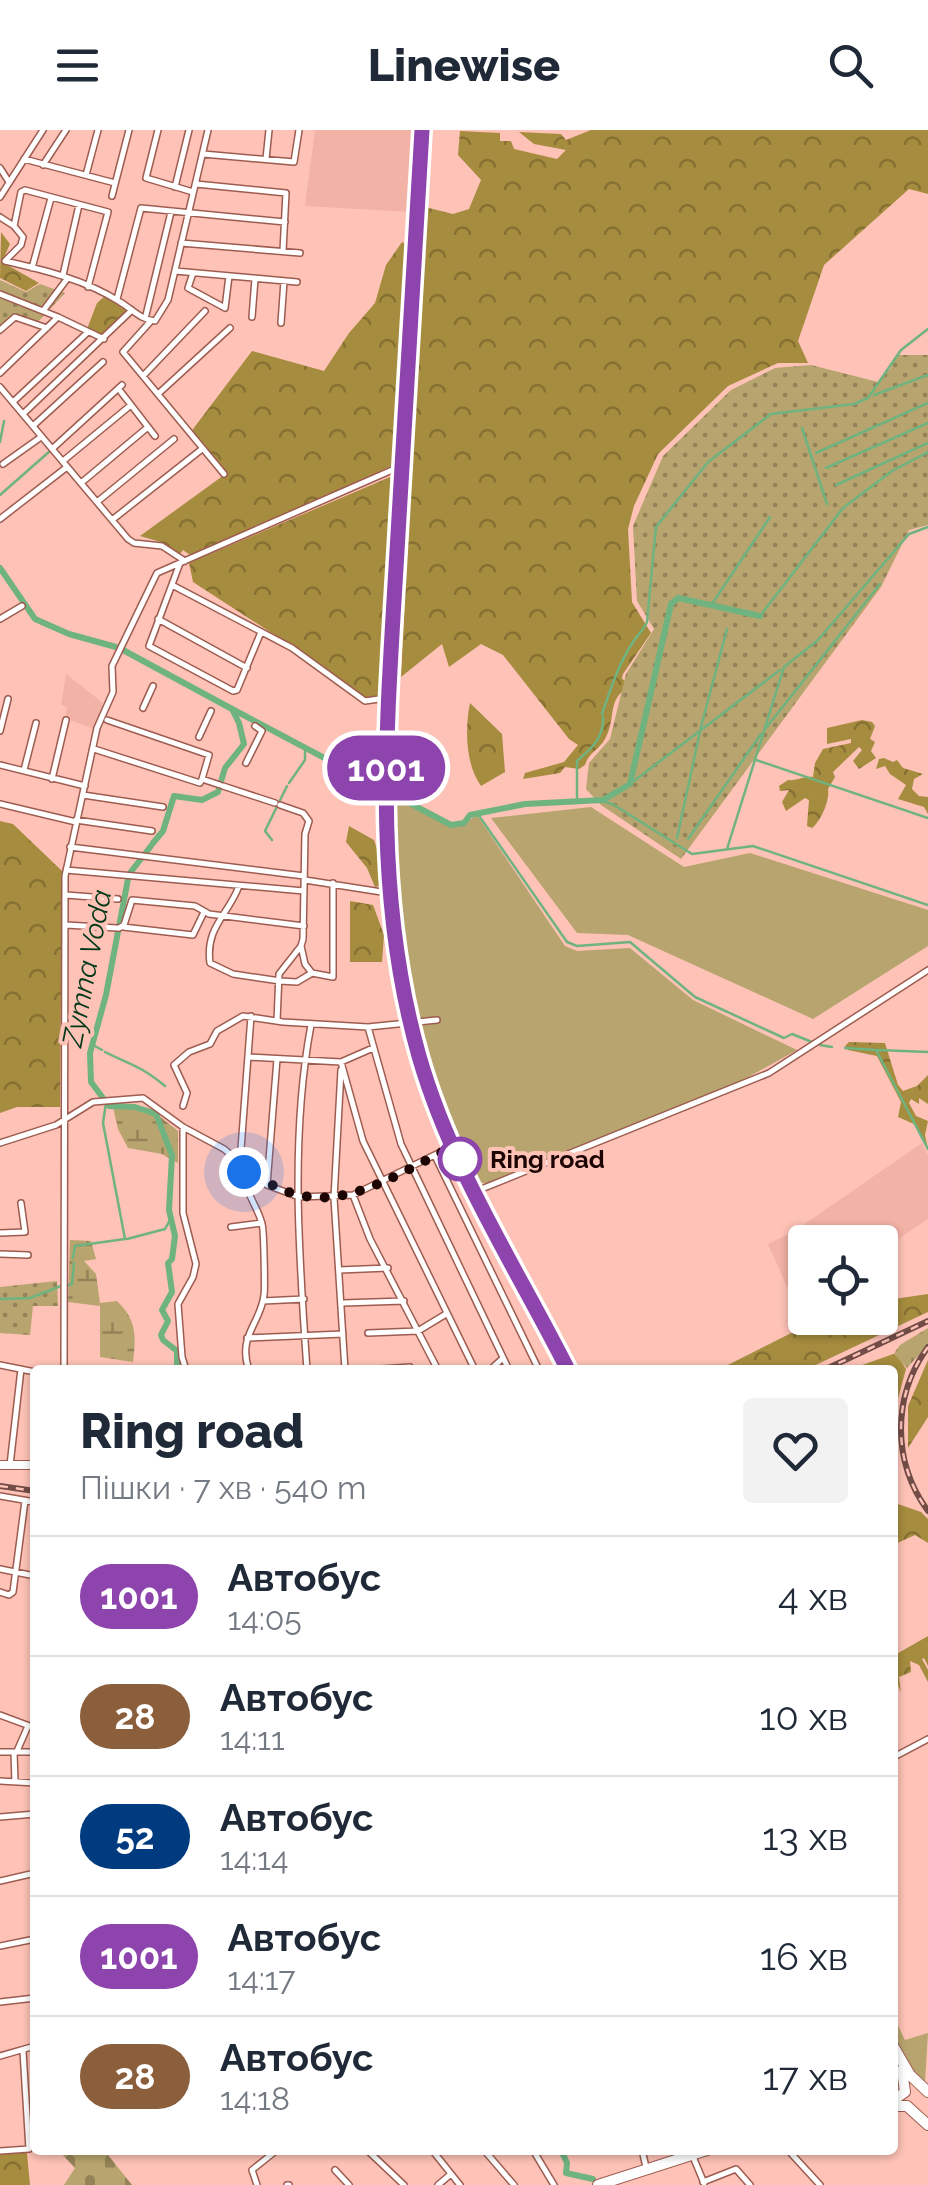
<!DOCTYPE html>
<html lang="uk">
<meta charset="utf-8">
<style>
:root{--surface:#fff;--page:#f2f2f3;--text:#1f2937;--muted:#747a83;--line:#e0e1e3}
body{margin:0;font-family:Raleway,sans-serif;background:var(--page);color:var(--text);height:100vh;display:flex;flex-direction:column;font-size:38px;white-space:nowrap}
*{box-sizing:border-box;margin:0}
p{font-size:32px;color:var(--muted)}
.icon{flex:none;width:55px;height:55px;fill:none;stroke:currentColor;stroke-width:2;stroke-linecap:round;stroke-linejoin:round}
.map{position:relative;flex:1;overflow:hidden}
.details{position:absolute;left:30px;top:1235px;width:868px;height:790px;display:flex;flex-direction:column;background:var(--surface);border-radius:10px;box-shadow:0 2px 8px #0004}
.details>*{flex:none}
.badge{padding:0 20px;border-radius:32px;font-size:35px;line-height:65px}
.fabs{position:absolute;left:788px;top:1095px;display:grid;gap:20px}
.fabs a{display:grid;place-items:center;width:110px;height:110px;border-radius:10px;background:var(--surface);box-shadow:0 2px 8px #0004;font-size:50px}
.you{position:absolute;width:50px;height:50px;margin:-25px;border:8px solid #fff;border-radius:50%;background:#1a73e8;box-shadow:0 0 0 15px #1a73e833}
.map>.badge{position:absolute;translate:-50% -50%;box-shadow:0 0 0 5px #fff}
.round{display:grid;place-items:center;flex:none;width:105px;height:105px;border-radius:10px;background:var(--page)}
.headline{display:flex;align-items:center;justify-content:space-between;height:170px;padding:0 50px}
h1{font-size:48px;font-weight:800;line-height:75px}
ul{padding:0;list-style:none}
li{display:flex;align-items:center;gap:30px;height:120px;padding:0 50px;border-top:2px solid var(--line)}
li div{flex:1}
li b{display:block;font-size:38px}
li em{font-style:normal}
li .badge{min-width:110px;font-weight:700;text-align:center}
header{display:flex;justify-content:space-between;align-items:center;height:130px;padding:0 50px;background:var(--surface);font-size:45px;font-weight:800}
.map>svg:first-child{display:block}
.built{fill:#f2b2a5}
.grass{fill:#b7a46e}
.forest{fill:url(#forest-crowns)}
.wetland{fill:url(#wetland-marsh)}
.cemetery{fill:url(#cemetery-stones)}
.park{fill:url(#park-dots)}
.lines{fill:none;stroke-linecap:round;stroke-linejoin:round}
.stream{stroke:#6fb380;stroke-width:2.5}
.river{stroke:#6fb380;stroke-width:6}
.minor-casing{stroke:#9e5c50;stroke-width:8}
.major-casing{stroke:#9e5c50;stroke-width:10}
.highway-casing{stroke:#9e5c50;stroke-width:12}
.minor{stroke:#fff;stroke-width:5}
.major{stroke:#fff;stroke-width:8}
.highway{stroke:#fff;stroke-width:10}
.rail-casing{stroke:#724c46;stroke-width:6}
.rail{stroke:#fec2b6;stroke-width:2.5;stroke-dasharray:8;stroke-linecap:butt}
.line-casing{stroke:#fff;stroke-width:22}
.line{stroke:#8e44ad;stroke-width:15}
.walk{stroke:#1c0402;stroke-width:10;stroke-dasharray:0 18}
.stop-dot{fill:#fff;stroke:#8e44ad;stroke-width:5}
.labels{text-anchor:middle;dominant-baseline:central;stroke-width:8;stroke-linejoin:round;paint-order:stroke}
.stop-label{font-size:25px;font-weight:bold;fill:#1c0402;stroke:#fec2b6;text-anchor:start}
.water-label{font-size:28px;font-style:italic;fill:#013818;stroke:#fec2b6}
</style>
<header><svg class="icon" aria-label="menu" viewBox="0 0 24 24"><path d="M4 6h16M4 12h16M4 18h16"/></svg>Linewise<svg class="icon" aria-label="search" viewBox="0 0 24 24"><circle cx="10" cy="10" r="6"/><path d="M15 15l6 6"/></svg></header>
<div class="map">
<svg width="928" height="2055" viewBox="0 0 928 2055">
<defs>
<pattern id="forest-crowns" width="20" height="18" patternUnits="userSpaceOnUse" patternTransform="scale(2.5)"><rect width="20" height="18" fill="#a58c3e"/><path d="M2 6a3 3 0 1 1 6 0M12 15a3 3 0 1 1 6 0" fill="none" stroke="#867032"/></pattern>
<pattern id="wetland-marsh" width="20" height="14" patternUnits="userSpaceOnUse" patternTransform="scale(2.5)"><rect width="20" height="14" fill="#b7a46e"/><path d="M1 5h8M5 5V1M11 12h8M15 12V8" fill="none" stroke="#948358"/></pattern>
<pattern id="cemetery-stones" width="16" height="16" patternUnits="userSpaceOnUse" patternTransform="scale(2.5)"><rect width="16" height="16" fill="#b7a46e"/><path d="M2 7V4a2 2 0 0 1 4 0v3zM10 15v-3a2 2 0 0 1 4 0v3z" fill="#948358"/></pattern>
<pattern id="park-dots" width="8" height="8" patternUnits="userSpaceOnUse" patternTransform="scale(2.5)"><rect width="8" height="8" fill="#b7a46e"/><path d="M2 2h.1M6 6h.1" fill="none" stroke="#948358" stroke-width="1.8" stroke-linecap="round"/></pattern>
</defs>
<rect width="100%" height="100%" fill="#fec2b6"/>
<path class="built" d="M315,0h100l-5,82 -105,-6z
M66,544l37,29 -7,27 -31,-12 2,-11 -6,-2z
M922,1013l6,13v63l-48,32v-9h-75v64l-7,5 -30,-67 25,-12z"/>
<path class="grass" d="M389,665l62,32 13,-3 13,-9 88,131 12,5 53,-3 63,52 104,50 -63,35 -247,98h-9l-43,-91 -17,-56v-6l7,-7 -11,-6 -17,-82z
M591,677l93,60 66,-14 178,57v36l-115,73 -185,-84 -51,-2 -86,-115z
M892,1883l13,27 23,-7 -3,49c-22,-13 -32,-45 -33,-69z"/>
<path class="forest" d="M591,0h337v64l-19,-5 -85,76 -26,76 10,22h-30l-50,23 -70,68 -24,52 -6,23 4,73 19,31 -28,41 -1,5 13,5c-31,13 -17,32 -30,55 -6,11 -17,14 -20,26l-6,4 -14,-2 -5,6 -37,6 2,-6 39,-11 14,-17 -9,-6 -66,-84 -22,-11 -32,23 -7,-23 -41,33 24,-470 28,7 16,-5 12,-29 -23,-25 2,-24 40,2v8h11l3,8 43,10 9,-9 -32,-6 -15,-12 42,2 5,6z
M1,102l9,12 -8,18 37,21 -13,8 -26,-13z
M402,112l7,4 -11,200 -7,20 -198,91 -10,-7 -3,4 -16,-11 -24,-7 84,-61 -34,-42 62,-82 72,20 25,-38 26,-30 11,-38z
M105,166l24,14 -28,28 -14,-9 10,-26z
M390,347l5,19 -9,199 -20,4 -23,-13 -19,-19 -131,-85 -4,-19z
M470,573l32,31 3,38 -24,14c-16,-22 -16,-59 -11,-83z
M862,590l10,2 3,4 -5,13 5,3 -4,9 5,7 -17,11 -6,-8 9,-11 -3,-3 -26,25 2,5 -7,12c2,11 -7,32 -16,39l-5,-2 2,-26 -4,-2 -19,13 -4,-9 7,-12 -9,1 -1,-5 9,-6c9,1 16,-4 25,-3l2,-14 8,-14 28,-6v-4l-24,5v-16z
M884,628l9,4 4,-2 6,8 20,6 -9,5 -2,10 7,7 9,1v17l-4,-7 -26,-8 8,-14 -16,-11 -5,-8 -9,3 3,-10z
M0,691l13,3 49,47 -2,236h-43l-17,6z
M349,696l25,14 5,15v31l-4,1 -8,-19 -21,-26z
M350,771l23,4 11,30 -2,27h-32z
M849,912l36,1 13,42 5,6 14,-5 11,-11v29l-9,-6v6l-8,-5 -2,4 7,13 12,5 -3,14 3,14 -12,-24 -18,-8 3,-15 -24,-46 -29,-6 -3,-4z
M928,1164v18l-123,58h-87l103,-52h59v-17z
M896,1223l10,16 -13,48 2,45 -3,-4v-88h-44z
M928,1230v57l-20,31v-42z
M895,1373l26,9 7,7v24l-13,-8 -22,10z
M928,1506v30l-4,-8 -2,1 6,11v12l-9,-17 -9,-4 1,11 -12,5 2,15 -8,-18v-18z
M0,2023h27l3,32h-30z"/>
<path class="wetland" d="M112,973l37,5 29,23v32l-16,-9 -34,-6 -10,-19z
M70,1110l21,1 5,18 -12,2 12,13 4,29 17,-2c20,19 19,35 16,61l-33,-5v-51l-32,-4z
M928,1198v17l-21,23 -12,-13v-3l5,-7z"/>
<path class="cemetery" d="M58,2020h46l28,35h-68l11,-17z"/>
<path class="park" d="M0,150l26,12 14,-8 25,9 -28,30 -23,-8 -14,13z
M896,225h32v170l-19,5 -28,57 -200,272 -80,-54 -15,-16 3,-26 21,-24 16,-65 28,-45 -17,-28 -4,-75 30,-70 68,-66 44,-22 36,-3 67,17 13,-14z
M57,1151l1,25h-25l-3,29 -30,-2v-46z"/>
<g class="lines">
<path class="stream" d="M874,265l54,-20
M802,298l25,76
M0,312l4,-21
M816,323l112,-50
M826,338l102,-45
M836,355l92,-42
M0,365l50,-44
M712,474l58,-87
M760,486l83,-108 49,-37 36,-19
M602,584c8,-24 17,-51 31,-72 5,-8 10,-11 14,-20l9,-95 52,-65 63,-48 83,-10 14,-6 33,-48 27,-21
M766,598l114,-144
M756,630l172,58
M289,653l16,-23v-12
M630,654l150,-114
M601,670l13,5 78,49 61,-8 175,59
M577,672v-41c15,-13 27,-23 26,-44
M477,683l90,129 10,4 53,-4 65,55 89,41 8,-4 20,8
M677,708l24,-111 26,-98
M688,709l73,-105
M272,710l-7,-9 22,-45
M727,719l57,-182 34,-27 91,-106 19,-7
M93,915l9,5
M820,915l12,2
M845,918l31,2 52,99
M878,920l50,2
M105,922c26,13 36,14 60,34
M127,1109l38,-10 6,-11
M73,1128l2,-12 50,-7 -22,-116 3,-20
M68,1155l4,-1 2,-21
M0,1169l30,-1 31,-12"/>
<path class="river" d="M0,438l35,51 34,15 47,13
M123,520l109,59 7,14 5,21 -19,24 -7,24 -16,8 -28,-4 -11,35 -10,12
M232,579l219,116 13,-2 6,-8 55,-11 78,-4 27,-16 41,-180 7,-6 5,1 77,17
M130,743l21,-27
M128,749l-22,116 -16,58 1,29 18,24 26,1 21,7 16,41 -3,55 6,26 -3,23 -4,4 4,29 -10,18 6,11 -7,14 2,5 14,11v19
M561,2020l6,13 -1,10 27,6"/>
<g class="minor-casing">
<path id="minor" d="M158,0l-12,48 47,14
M203,24l91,8 5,-32
M24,29l91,24
M266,29l3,-29
M43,35l23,-35
M0,38l9,14
M86,45l12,-45
M196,54l90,9 -3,58
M175,57l14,-57
M112,66l17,-66
M0,67l43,-67
M0,87l14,9
M181,113l119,10
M32,138l19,-70
M175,141l122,11
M193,143l-5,15 37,20 4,-32
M63,145l16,-70
M88,157l20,-75 -83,-22 -4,2 -7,34 9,11 -2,8 -16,16c39,9 81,19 115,41 12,7 21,18 35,19l13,-21 40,-170
M0,164l58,23
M117,169l24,-91 144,14
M43,181l24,-32
M146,185l25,-103
M252,187l3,-38
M150,192l-27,30 101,122
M281,193l3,-42
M0,200l15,-13 32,11
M0,243l58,-56 46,22
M143,246l62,-65
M0,257l128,152 6,4 28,3 23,15
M121,262l34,44
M158,264l72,-66
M14,271l74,-69
M24,283l108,-103
M34,295l69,-63
M52,319l70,-64
M63,331l68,-56
M3,334l38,-27
M81,353l67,-56
M97,372l77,-63
M0,389l67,-52
M112,390l90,-71
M180,433l-31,83 84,45 4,-1 24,-58
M172,455l120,63 73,53 21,-3
M0,489l22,-13
M158,489l89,49
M143,578l10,-22
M107,590l102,35 -7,24
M0,601l8,-32
M199,607l12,-26
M94,619l106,34 2,-4 18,6
M246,633l16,-32 -7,-5
M0,635l85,21
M24,640l12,-47
M52,649l14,-59
M223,656l52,17
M83,665l80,12
M0,674l76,18
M76,690l76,11
M70,717l234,29
M66,740l238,21
M305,750l83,13
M239,756c-10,28 -34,41 -29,77l23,11 47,7 17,1 15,-9 21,4v-94
M66,765l52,4
M66,795l51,3
M123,797l70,8 11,-23
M119,798l5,-3 8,-25 63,6 14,8 95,12
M301,816l4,18 7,9
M277,891l2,-47 22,-28 2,-7 2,-105 4,-13 -6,-8 -23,-8
M368,897l33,117 108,226
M249,927l92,5 32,-14
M341,932l22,79 112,229
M341,940l-7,128 11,172
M183,976l4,-13 -13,-28 15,-13 21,-8 7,-13 26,-15 40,6 85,5 69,-7
M183,997v86l13,51 -3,13 -15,27 4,53 4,13
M0,1013l56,-18 37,-23 50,-4 40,29 41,22 43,36 32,12 54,-2 100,-49
M435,1026l104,214
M240,1032l11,-146
M247,1039l-4,3c4,26 14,32 19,52 2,4 3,65 2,71 -3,28 -27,41 -15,75
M267,1055l10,-126
M474,1062l295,-119 159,-103
M353,1065l17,44 68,131
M231,1097l31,-4
M0,1103l25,-1 -4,-29
M0,1124l28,1
M339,1140l49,-2
M263,1171l41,-2
M343,1173l61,-2
M368,1203l50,-2 28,-17
M247,1208l96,-4
M0,1235l35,7
M64,1240l1,-494 32,-148 16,-36 -1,-26 45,-93 242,-106
M307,1240c-8,-114 -17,-233 4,-345
M367,1240l43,-3
M490,1240l13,-12
M10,1335l11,-96
M0,1366l35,6
M0,1439l35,7
M0,1462l9,3 4,-3 12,-91
M0,1585l35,13
M17,1621l11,-25
M0,1622h35
M14,1622l1,30
M892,1628l36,-19
M0,1651l35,2
M0,1687l35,-3
M0,1751l35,-8
M0,1816l35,-7
M0,1872l35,-4
M0,1926l35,-10
M367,2020l37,35
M432,2020l28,35
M484,2020l30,35
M533,2020l21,35
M642,2020l4,17
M788,2020l32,35
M0,2021l29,-2 -6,-98
M694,2029l10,24
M335,2040l14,15
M703,2052l33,-13 14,16
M257,2055l-5,-15 25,-20
M287,2055h2
M438,2055l13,-11"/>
</g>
<g class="major-casing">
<path id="major" d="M0,1335h35"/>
</g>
<g class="highway-casing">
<path id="highway" d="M422,0c-8,146 -18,292 -26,438 -10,166 -23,326 23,488 32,113 97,211 149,314
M892,1914l18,31 18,17
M892,1971l13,-9 -3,-22
M892,1976h15l21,19
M598,2055l109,-35"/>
</g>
<use href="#minor" class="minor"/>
<use href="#major" class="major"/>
<use href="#highway" class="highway"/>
<g class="rail-casing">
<path id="rail" d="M928,1217c-36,49 -36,115 0,164
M824,1240l104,-49
M0,1356l35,5"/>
</g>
<use href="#rail" class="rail"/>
</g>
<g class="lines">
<g class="line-casing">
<path id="line" d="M422,0c-8,146 -17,292 -26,438 -10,166 -23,326 23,488 32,112 97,211 149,314"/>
</g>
<use href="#line" class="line"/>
<path class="walk" d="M244,1042l3,-4c74,61 134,14 207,-22l6,13"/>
</g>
<circle class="stop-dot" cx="460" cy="1029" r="20"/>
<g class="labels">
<g class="stop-label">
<text x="490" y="1029">Ring road</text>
</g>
<g class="water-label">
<text transform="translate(87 838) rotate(-79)">Zymna Voda</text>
</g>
</g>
</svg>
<div class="fabs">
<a><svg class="icon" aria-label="locate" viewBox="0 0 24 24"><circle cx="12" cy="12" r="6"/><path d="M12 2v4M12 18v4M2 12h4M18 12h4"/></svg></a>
</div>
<div class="you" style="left:244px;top:1042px"></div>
<b class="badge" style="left:386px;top:638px;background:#8e44ad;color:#fff">1001</b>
<section class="details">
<div class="headline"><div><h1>Ring road</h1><p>Пішки · 7 хв · 540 m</p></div><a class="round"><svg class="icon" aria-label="heart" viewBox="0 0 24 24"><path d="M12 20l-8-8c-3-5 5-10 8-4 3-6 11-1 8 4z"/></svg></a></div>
<ul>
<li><span class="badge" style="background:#8e44ad;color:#fff">1001</span><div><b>Автобус</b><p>14:05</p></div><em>4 хв</em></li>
<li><span class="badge" style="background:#8b5e3c;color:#fff">28</span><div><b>Автобус</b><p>14:11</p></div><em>10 хв</em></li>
<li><span class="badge" style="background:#003b80;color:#fff">52</span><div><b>Автобус</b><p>14:14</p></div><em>13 хв</em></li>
<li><span class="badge" style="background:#8e44ad;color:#fff">1001</span><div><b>Автобус</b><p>14:17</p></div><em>16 хв</em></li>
<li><span class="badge" style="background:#8b5e3c;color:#fff">28</span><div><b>Автобус</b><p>14:18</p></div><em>17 хв</em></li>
</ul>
</section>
</div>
